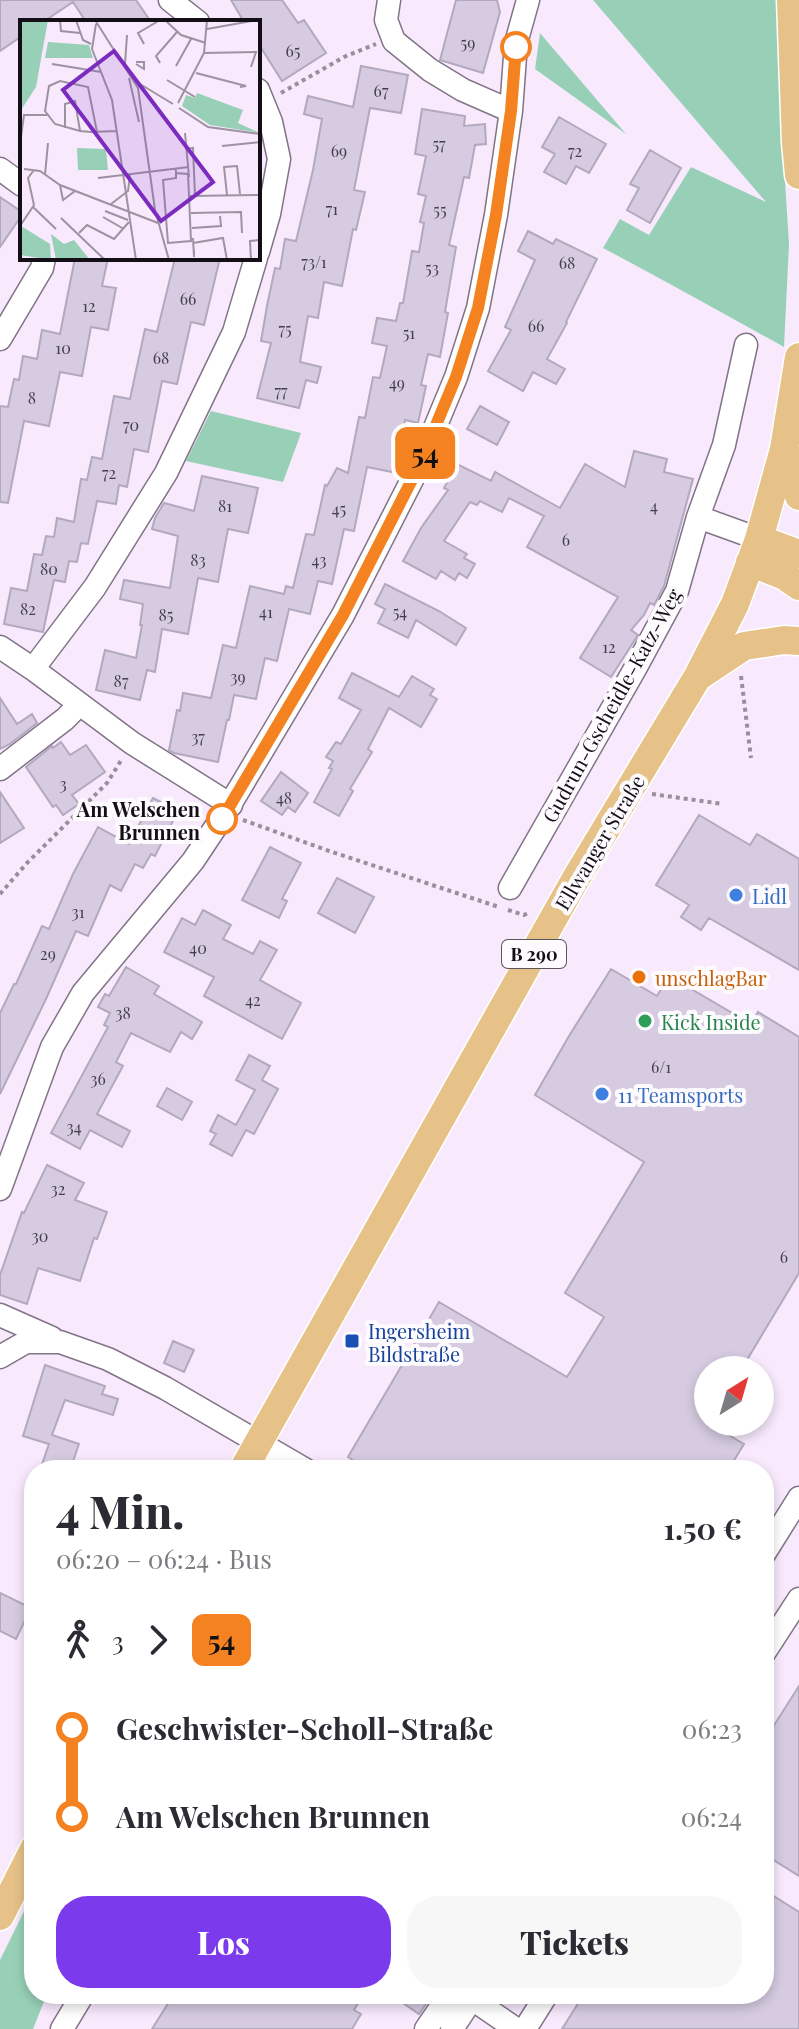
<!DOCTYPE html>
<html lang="de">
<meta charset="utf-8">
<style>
:root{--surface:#fff;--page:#f7f7f7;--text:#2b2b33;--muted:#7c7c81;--accent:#7c3aed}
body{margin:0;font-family:"Playfair Display",serif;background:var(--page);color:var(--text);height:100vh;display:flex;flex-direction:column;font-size:30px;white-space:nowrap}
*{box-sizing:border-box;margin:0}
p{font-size:26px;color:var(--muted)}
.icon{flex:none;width:44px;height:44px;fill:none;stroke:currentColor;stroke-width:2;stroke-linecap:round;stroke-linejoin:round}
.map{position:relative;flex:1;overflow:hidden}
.side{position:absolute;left:24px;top:1460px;width:750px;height:544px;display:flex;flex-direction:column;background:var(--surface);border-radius:32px;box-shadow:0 4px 12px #0003}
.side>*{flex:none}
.badge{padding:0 16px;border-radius:12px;font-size:28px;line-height:52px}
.needle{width:52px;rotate:37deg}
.tools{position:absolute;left:694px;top:1356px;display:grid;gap:16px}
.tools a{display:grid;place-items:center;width:80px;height:80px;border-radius:50%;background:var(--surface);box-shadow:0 4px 12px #0003;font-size:40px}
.map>.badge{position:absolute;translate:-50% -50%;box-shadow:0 0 0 4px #fff}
.legs{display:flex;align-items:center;gap:12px;height:88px;padding:0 32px;font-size:26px}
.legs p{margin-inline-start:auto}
.summary{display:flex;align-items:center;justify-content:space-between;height:136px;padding:0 32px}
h1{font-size:44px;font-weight:800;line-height:60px}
.action{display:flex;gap:16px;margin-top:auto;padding:16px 32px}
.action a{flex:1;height:92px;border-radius:32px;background:var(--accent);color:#fff;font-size:32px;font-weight:800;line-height:92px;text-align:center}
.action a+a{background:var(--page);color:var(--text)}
ul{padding:0 32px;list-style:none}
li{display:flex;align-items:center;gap:28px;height:88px;font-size:30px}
li i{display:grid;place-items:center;width:12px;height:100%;margin:0 10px;background:currentColor}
li i::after{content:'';width:20px;height:20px;margin:-10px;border:6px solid;border-radius:50%;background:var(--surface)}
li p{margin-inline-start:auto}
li:first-child i{background:linear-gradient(#0000 50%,currentColor 0)}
li:last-child i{background:linear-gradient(currentColor 50%,#0000 0)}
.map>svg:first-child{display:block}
.green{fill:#98d0b7}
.building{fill:#d6cbe1;stroke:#b3a9be;stroke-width:2}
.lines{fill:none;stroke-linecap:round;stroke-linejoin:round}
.minor-casing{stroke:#817486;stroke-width:25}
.major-casing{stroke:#fff;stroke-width:31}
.path{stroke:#998e9c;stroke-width:4;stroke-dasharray:4 4;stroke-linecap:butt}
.minor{stroke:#fff;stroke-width:22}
.major{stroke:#e6c288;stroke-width:28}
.line-1-casing{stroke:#fff;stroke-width:18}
.line-1{stroke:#f58220;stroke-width:12}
.stop-1-dot{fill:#fff;stroke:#f58220;stroke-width:4}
.shop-dot{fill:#3f7fe0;stroke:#fefbff;stroke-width:3}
.food-dot{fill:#e8710a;stroke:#fefbff;stroke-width:3}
.leisure-dot{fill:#2e9e5b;stroke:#fefbff;stroke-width:3}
.transit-dot{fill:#1a4fb4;stroke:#fefbff;stroke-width:3}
.labels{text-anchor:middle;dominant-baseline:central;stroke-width:8;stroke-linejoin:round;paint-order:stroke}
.number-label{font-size:16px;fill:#443e49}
.shield{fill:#fefbff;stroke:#5a565c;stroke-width:2}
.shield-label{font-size:18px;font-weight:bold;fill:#140f16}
.street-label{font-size:20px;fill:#140f16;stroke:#fefbff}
.stop-label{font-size:20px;font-weight:bold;fill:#140f16;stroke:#fefbff;text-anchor:end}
.shop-label{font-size:20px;fill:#366cbe;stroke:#fefbff;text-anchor:start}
.food-label{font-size:20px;fill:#c56008;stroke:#fefbff;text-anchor:start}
.leisure-label{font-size:20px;fill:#27864d;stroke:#fefbff;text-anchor:start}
.transit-label{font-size:20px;fill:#164399;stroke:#fefbff;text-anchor:start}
.inset-road{fill:none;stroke:#9d92a1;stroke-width:2}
.view{fill:#7b2cbf;fill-opacity:0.15;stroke:#7b2cbf;stroke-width:4}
.inset-edge{fill:none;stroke:#140f16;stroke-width:4}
</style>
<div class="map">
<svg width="799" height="2029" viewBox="0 0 799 2029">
<rect width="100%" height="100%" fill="#f8e9fd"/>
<path class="green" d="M593,0h186l6,182 4,62 -5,103c-60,-33 -120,-67 -181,-99l17,-29 29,16 42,-68 75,35z
M540,33l86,101 -91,-65z
M211,411l90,22 -18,49 -97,-21z
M34,1891v103h13l-14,35h-33v-69z"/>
<path class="building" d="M0,0h136l15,22h-65l-13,-20 -30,20h-21v14l-22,15z
M231,0h51l16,23 6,-3 22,33 -44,28 -24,-38v-21h-14z
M456,0h41l3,12 -17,61 -43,-13z
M361,66l47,9 -7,38 -31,-5 -16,82 11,2 -9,38 -3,-1 -11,57 -18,-4 -6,36 -10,-2 -8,46 21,5 -4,16 -11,-3 -7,28 -42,-10 14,-55 -10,-2 6,-35 8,-38 5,1 5,-30 11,2 17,-71 9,-51 -18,-5 4,-18 45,11z
M422,109l43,7 -1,10 21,-2 1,20 -11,1 -6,33 -5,-1 -15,68 7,2 -11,65 3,1 -8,44 -12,-3 -7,31 5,1 -8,37 -13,-3 -4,20 -3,-1 -6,33 -25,-5 -13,64 -10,-2 -12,55 -14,-3 -8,33 -21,-5 -12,52 -12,-3 -9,41 -22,-4 -5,25h-2l-9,42 -44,-9 -5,-3 8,-40 3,1 3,-18 28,5 12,-53 13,3 14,-62 34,8 2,-8 7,2 13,-54 8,1 11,-50 2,1 10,-18 11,5 11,-56 6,1 8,-41 7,1 7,-32 -15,-3 5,-25 19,3 4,-18h3l9,-52 7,1 5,-29 -4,-1 6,-26 -8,-2 8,-38 -11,-2z
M559,117l47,27 -17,29 -13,-7 -10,18 -22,-12 11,-18 -13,-7z
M650,150l31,18 -31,55 -23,-13 12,-22 -9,-4z
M0,197l22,15v3l-22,32z
M528,231l25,13 3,-5 41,20 -31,63 1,1 -20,36 18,10 -9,15 -23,-12 -10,19 -35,-20 23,-41 -6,-3 30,-67 -17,-9z
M75,258h33l-6,28 14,2 -8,42 -17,-3 -9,49 -22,-4 -11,54 -25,-5 -16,82 -8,-1v-96l8,1 6,-28 5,1 4,-24 14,3 5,-29 18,4z
M175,258h45l-16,67 -13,-3 -14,62 -15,-3 -14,71 -14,-3 -7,38 -8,-2 -3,19 -19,-3 -9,43 -7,-1 -4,19 -8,-1 -4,21 -11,-2 -11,52 -39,-8 7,-36 16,3 7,-37 8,1 4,-19 8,1 3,-19 17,4 7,-43 6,1 5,-23 10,2 12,-63 16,3 15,-70 12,3z
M480,406l29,16 -12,23 -30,-16z
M634,451l33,8 -3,13 29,7 -29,107 -10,19 -4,-2 -6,12 -13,15 7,5 -27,42 -31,-19 38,-61 -91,-50 17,-31 -35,-18 -7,14 -22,-11 -3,4 -7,-3 -26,39 23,13 -3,4 11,6 -8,14 -8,-5 -4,7 -14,-9 -5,8 -33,-18 18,-33 27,-38 -4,-2 13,-24 34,17 4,-9 65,36 25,-44 40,23z
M202,476l56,12 -10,45 -20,-4 -10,53 -20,-4 -10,56 -26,-5 -7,43 -8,-2 -7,30 -44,-10 9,-40 31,8 6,-33h-2l3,-21 -23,-5 4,-19 46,8 8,-52 -26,-7 3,-11 9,-15 30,8z
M385,584l54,27 27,17 -10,17 -40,-25 -8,18 -30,-15 7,-14 -10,-5z
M352,673l47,24 13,-21 22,13 -4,6 7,4 -16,28 -32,-19 -21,41 4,3 -22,37 3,2 -14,25 -25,-14 18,-33 -3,-1 4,-7 -7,-4 10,-15 5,2 20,-34 -22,-12z
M0,698l17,26 15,-10 5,9 -27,21 -10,5z
M61,742l9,13 16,-10 19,27 -33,23 7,9 -16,11 -7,-10 -3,2 -27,-40 26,-21 1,2z
M281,772l27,21 -13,19 -7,-5 -6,8 -21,-14z
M0,792l24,36 -24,15z
M153,798l25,13 -23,45 -4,-2 -8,14 -8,-4 -14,27 -11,-6 -22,51 -12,-5 -30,68 -46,95v-81l14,-29h2l26,-58 7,3 24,-55 25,-47 31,17z
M699,815l51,30 7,-11 42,25v111l-90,-52 -8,12 -20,-13 8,-12 -33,-20z
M270,847l31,16 -19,36 5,2 -8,17 -37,-18z
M337,878l37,19 -19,36 -37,-20z
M203,910l28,15 -8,14 30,15 7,-13 17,9 -17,30 41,23 -19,36 -78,-43 10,-19 -50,-25 18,-34 13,7z
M126,967l33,19 -5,8 48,28 -10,17 -11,-7 -11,20 -39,-19 -15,29 7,4 -26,48 33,17 -8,16 -32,-17 -10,19 -29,-16 57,-106 -4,-2 6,-12 -12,-6 7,-13 4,2z
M611,969l46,27 12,-20 82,48 7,-12 41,25v236l-58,97h-33v53l36,21 -16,26h-359l-21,-13 91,-155 128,75 37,-60 -39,-24 79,-131 -109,-67 34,-59z
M249,1055l21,11 -8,14 16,9 -24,45 -8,-4 -14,26 -22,-12 6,-10 -6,-3 8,-16 18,10 19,-35 -19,-10z
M167,1088l25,14 -10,18 -25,-14z
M47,1165l37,18 -9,17 32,12 -10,27 -3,-1 -14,43 -42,-13 -11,36 -27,-9v-20l22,-63 2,1z
M173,1341l21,9 -10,22 -20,-9z
M45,1365l60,21 -3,8 16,5 -5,16 -48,-15 -13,35 27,9 -9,26h-30l9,-26 -26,-8z
M0,1593l31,15 -15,31 -16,-8z
M799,1686v190l-35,-22v-113z
M764,1890l35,22v117h-237l22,-35h180z
M174,1994h190l-10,16 7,4 -9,15h-200z
M390,1994h43l-14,20z"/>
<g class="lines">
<g class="minor-casing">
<path id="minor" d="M170,0l28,22
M389,0l-3,20 8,21 36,29 33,20 48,21
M258,90l13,32 8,37 -10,55 -11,38
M0,169l22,16
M0,339l42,-71 2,-10
M698,517l61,22
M0,647l33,22 99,74 99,62
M33,669l62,-82 71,-114 68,-141 22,-74
M0,769l65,-50 14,-14
M510,888l126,-221 41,-76 21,-74 26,-72 22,-100
M0,1189l52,-142 31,-54 110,-132 32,-48 118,-198 76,-149 37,-89 22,-69 18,-93 15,-104 5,-68 12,-43
M0,1315l52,23
M0,1357l26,-15h34l48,17 57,29 141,82
M764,1554l35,-56
M764,1653l35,-54
M472,1999l44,30
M62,2029l21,-35
M426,2029l24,-35
M452,2029l23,-35
M525,2029l22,-35"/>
</g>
<g class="major-casing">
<path id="major" d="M791,0l5,143 3,32
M785,449l14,47
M759,539l40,15
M750,562l35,14 14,10
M699,676l45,-30 40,-6 15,1
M243,1470l332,-590 123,-204 37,-72 24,-65 25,-90 15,-92
M0,1916l34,-67"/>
</g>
<path class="path" d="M281,93l63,-36 32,-13
M741,676l10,82
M652,794l71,10
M243,820l89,32 167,55
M0,894l27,-31 80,-80 15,-24
M508,910l16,5 6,-3"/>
<use href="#minor" class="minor"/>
<use href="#major" class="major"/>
</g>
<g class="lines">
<g class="line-1-casing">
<path id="line-1" d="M222,819l121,-204 76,-149 37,-89 22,-69 18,-93 15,-104 5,-64"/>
</g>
<use href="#line-1" class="line-1"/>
</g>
<g class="stop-1-dot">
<circle cx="516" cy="47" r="14"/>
<circle cx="222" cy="819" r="14"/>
</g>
<g class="shop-dot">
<circle cx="736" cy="895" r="8"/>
<circle cx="602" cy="1094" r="8"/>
</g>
<circle class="food-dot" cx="639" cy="977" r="8"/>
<circle class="leisure-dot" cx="645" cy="1021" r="8"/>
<rect class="transit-dot" x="344" y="1333" width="16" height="16" rx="4"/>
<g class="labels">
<g class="number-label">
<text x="468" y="42">59</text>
<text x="293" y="50">65</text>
<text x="381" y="90">67</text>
<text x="439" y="143">57</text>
<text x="339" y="150">69</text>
<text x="575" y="150">72</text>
<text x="332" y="208">71</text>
<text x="440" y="209">55</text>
<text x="314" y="261">73/1</text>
<text x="567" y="262">68</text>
<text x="432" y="267">53</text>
<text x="188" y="298">66</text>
<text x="89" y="305">12</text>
<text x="536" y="325">66</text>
<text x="285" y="328">75</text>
<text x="409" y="332">51</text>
<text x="63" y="347">10</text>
<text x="161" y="357">68</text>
<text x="397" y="382">49</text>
<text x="281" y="390">77</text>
<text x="32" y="397">8</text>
<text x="131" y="424">70</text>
<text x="109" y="472">72</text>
<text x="225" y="505">81</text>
<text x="654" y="505">4</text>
<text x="339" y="508">45</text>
<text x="566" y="539">6</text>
<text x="198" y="559">83</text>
<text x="319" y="559">43</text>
<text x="49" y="568">80</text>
<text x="28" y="608">82</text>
<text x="266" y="611">41</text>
<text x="400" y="611">54</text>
<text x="166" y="614">85</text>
<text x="609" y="646">12</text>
<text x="238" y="676">39</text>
<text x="121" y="680">87</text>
<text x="198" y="736">37</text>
<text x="63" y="783">3</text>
<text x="284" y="797">48</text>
<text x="78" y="911">31</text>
<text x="198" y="947">40</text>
<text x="48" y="953">29</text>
<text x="253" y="999">42</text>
<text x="123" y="1012">38</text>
<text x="661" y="1066">6/1</text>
<text x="98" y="1078">36</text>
<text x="74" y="1126">34</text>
<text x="58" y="1188">32</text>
<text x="40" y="1235">30</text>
<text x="784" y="1256">6</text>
</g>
<rect class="shield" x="502" y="940" width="64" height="28" rx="6"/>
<g class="shield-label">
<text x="534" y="954">B 290</text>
</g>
<g class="street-label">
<text transform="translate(611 705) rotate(-61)">Gudrun-Gscheidle-Katz-Weg</text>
<text transform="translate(599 842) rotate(-59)">Ellwanger Straße</text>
</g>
<g class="stop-label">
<text x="200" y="808">Am Welschen<tspan x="200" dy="23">Brunnen</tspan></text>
</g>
<g class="shop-label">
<text x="752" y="895">Lidl</text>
<text x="618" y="1094">11 Teamsports</text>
</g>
<g class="food-label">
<text x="655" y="977">unschlagBar</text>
</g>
<g class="leisure-label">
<text x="661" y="1021">Kick Inside</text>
</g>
<g class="transit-label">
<text x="368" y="1330">Ingersheim<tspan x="368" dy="23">Bildstraße</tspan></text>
</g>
</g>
<g transform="translate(20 20)">
<rect width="240" height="240" fill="#f8e9fd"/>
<path d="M0,0h28l-12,67 -15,23zM28,22l41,3 4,13h-48zM177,73l46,17 -5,13 22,10 -50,-8 -28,-19 4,-11 9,3zM57,128l29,1 2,21h-30zM1,206l29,18 1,16 -31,-5zM31,214l13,10 10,-4 16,20h-34z" fill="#98d0b7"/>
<path class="inset-road" d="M40,0l1,11 19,2M43,0h13l7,20 8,4M75,0l43,68 17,122 14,50M145,0l16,15 25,8M76,4l-4,25 20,51 24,160M187,9l51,-9M124,24l-6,-11 22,-13M184,33l52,-1 -5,15M140,43l-4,-7 21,-24M32,44l49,8M105,44l2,-29M116,44l8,5v-7h-8M156,46l15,-27M176,53l50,13 -6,1M109,58l10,44M147,60l28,17M115,61l38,23M158,83l26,-50 3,-33M159,88l29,19 52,7M45,108v-24l10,-3 5,30M77,112l-9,-45 -28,-6 -11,5 -4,25 10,13 25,7 11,1 26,-1M165,113l4,44M0,124l4,-29h23M202,126l38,-4M167,129l6,-1 2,48M155,148l1,3v7l-13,2 5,63 23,-2 -3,-67 -12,-1M4,149l16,2 20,14 98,38M25,155l3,-32M78,158l91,-11M40,165l3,15 12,-9M207,175l-3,-28 13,-1 3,28M170,176l70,-1M91,184l17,-13 2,-16M13,187l23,22M85,191l23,9M171,193l50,-1 1,21M83,197l21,12M41,198l44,42M0,206l14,-21 -6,-27 6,-8M172,208l29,-2 -1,-10M59,213l8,-8 27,14 15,-17M173,218l1,19v-7M173,223l30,-5 4,22M231,240l-1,-19 10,-1"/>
<path class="view" d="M94,31l99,131 -52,39 -98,-131z"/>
<rect width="240" height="240" class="inset-edge"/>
</g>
</svg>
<div class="tools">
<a><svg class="needle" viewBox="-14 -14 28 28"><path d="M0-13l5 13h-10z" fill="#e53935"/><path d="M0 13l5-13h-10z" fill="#7c7c81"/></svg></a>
</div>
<b class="badge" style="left:425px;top:453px;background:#f58220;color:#111">54</b>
<section class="side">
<div class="summary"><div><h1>4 Min.</h1><p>06:20 – 06:24 · Bus</p></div><b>1.50 €</b></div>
<div class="legs"><svg class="icon" aria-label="walk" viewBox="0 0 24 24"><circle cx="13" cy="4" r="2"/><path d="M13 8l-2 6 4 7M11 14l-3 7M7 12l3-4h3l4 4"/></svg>3<svg class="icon" aria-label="forward" viewBox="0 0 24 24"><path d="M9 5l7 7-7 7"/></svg><b class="badge" style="background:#f58220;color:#111">54</b></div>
<ul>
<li><i style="color:#f58220"></i><b>Geschwister-Scholl-Straße</b><p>06:23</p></li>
<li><i style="color:#f58220"></i><b>Am Welschen Brunnen</b><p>06:24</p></li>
</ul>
<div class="action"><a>Los</a><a>Tickets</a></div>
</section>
</div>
